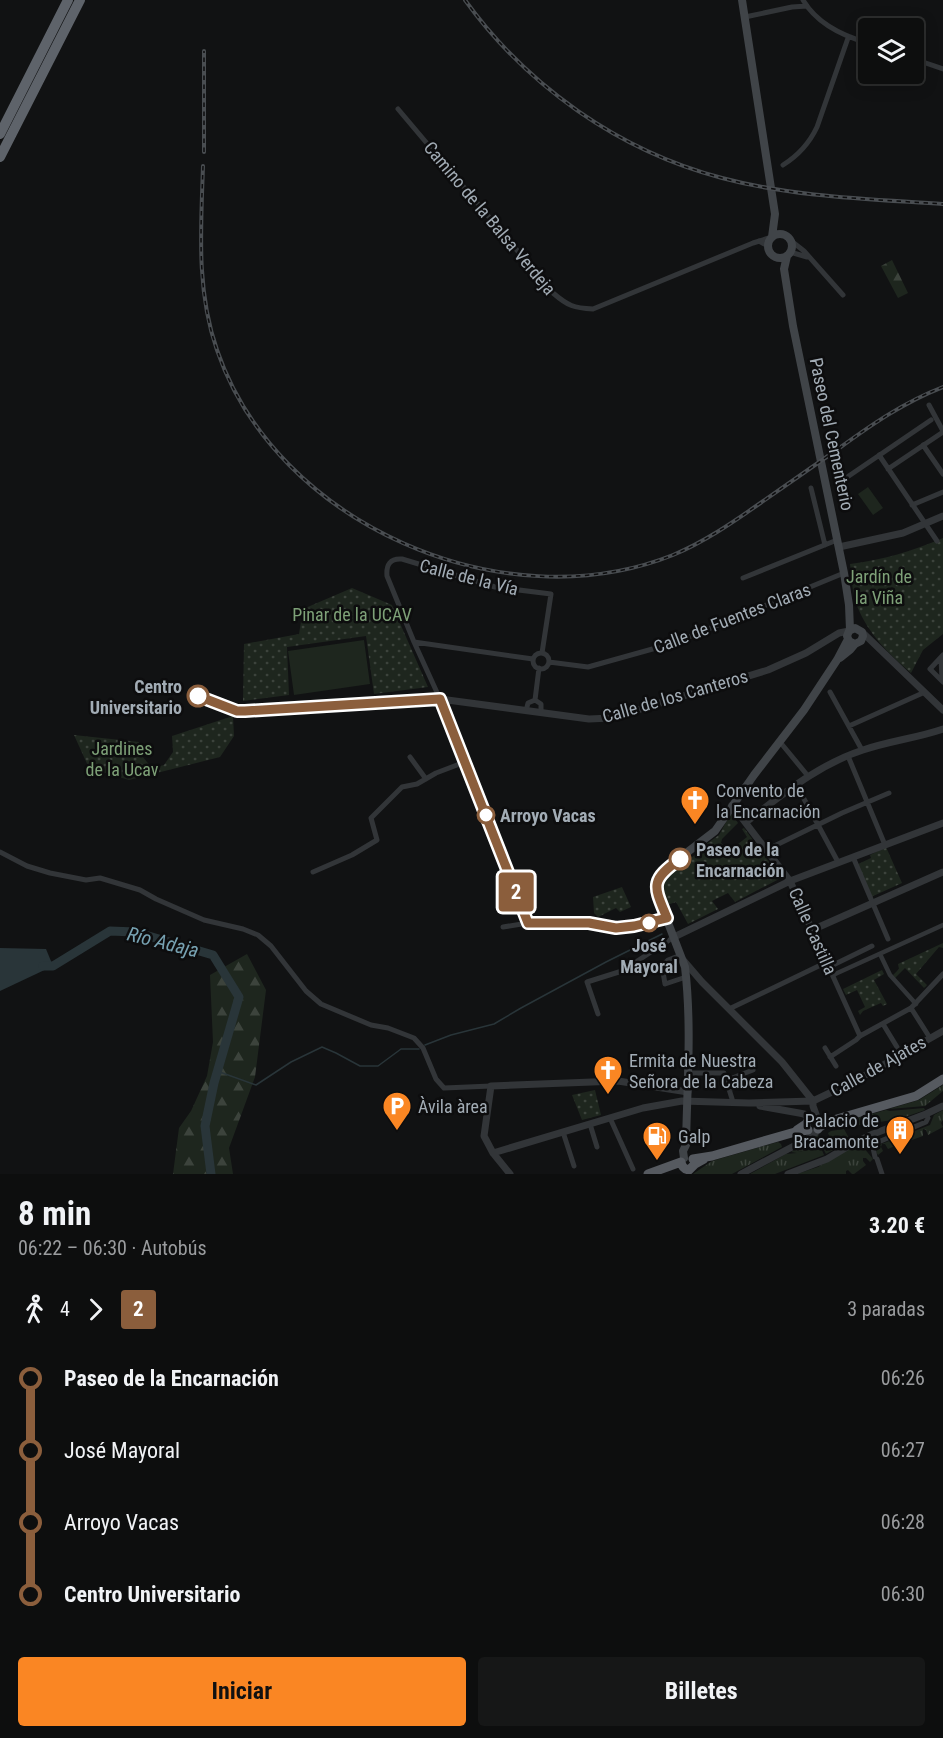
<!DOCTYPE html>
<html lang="es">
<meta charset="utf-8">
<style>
:root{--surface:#0d0e0e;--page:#161717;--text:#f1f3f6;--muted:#9a9c9e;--line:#2d2e2e;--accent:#fa8623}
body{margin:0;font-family:"Roboto Condensed",sans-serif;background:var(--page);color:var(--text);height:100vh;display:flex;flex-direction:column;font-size:22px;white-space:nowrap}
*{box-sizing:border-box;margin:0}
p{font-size:20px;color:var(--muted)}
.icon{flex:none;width:33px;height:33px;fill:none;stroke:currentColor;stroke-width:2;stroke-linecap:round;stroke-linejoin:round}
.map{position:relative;height:1174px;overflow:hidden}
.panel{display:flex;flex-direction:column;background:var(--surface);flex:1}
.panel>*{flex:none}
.badge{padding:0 12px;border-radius:4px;font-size:21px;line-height:39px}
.controls{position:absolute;left:858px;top:18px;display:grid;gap:12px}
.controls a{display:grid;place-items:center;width:66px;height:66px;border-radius:6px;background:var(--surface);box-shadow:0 3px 15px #0003,0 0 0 2px var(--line);font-size:30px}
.map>.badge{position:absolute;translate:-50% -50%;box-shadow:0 0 0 3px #fff}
.legs{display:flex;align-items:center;gap:9px;height:66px;padding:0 18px;font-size:20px}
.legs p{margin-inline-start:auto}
.headline{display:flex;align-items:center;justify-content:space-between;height:102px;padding:0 18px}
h1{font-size:33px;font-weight:700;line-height:45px}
.button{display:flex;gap:12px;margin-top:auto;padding:12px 18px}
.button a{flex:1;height:69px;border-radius:6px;background:var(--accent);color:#111;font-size:24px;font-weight:700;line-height:69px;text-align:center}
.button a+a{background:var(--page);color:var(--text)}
ul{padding:0 18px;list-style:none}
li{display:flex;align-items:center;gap:21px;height:72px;font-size:22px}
li i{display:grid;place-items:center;width:9px;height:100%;margin:0 8px;background:currentColor}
li i::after{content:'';width:15px;height:15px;margin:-8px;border:4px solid;border-radius:50%;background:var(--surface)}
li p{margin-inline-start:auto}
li:first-child i{background:linear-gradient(#0000 50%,currentColor 0)}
li:last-child i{background:linear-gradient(currentColor 50%,#0000 0)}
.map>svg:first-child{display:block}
.grass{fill:url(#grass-tufts)}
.forest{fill:url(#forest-firs)}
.park{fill:url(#park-dots)}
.pitch{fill:#1e261e}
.water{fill:#293539}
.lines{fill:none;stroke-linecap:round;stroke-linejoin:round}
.stream{stroke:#293539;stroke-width:1.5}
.river{stroke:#293539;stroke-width:9}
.pedestrian{stroke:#323538;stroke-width:4.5}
.minor{stroke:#323538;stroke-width:5}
.tertiary{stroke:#323538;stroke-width:7}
.secondary{stroke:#404448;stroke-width:8}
.trunk{stroke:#565a60;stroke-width:9}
.motorway{stroke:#5e636a;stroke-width:10}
.rail-casing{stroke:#494d51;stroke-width:4}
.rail{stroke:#0d0d0e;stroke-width:1.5;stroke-dasharray:4.5;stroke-linecap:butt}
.line-1-casing{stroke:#fff;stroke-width:14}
.line-1{stroke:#8b5e3c;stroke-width:9}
.stop-1-dot{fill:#fff;stroke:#8b5e3c;stroke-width:3}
.labels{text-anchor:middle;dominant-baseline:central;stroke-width:5;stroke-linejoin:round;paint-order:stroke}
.street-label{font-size:18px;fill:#a2acb5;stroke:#0d0d0e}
.park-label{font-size:18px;fill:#7ea178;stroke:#0d0d0e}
.stop-label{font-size:18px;font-weight:bold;fill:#a2acb5;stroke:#0d0d0e;text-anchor:start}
.poi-label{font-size:18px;fill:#a2acb5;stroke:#0d0d0e;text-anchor:start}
.water-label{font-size:20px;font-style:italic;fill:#77a2b2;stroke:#0d0d0e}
</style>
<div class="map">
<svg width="943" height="1174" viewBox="0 0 943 1174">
<defs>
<pattern id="grass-tufts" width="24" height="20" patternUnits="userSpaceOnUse" patternTransform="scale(1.5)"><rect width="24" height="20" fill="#1e261e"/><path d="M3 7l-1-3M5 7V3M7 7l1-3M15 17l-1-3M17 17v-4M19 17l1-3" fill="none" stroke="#3c433c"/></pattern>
<pattern id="forest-firs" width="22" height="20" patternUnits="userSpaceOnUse" patternTransform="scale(1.5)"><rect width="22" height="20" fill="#1e261e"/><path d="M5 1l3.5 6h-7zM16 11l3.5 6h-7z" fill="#3c433c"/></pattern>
<pattern id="park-dots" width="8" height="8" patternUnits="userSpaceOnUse" patternTransform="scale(1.5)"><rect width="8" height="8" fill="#1e261e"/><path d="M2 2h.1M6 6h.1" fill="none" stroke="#3c433c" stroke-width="1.8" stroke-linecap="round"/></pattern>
</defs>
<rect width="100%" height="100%" fill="#111213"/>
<path class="grass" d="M943,1085v6l-18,15 -36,3 30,-9z
M924,1108l1,2 -26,9 -66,10 -1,-4 54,-15 4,1z
M943,1110v10l-2,3 2,4 -15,8 -2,-5 -3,-1v7l-14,5 -2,-5 -2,-1 -2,3 1,4 -16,7 -3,-5h-3l-1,3 2,4 -5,4c-3,-4 -2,-7 1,-10l51,-20 4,-10z
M844,1129l6,11 -24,14 -4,-8 -25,6 24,-4 3,7 -49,19h-25l36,-20 11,-1 -6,-1 27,-17 8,16 9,-4 -1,-3 2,-2 -2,-3 -3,1 -3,-7 3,-2z
M778,1142l3,2 1,3 -2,1 -48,26h-39l19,-13z
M863,1147l10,12 -3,3 -4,-4h-3v3l3,4 -12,9h-2l-4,-4 -2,1v3h-49l21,-7 31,-18z"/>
<path class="forest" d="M892,260l16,33 -10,5 -17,-32z
M247,954l19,36 -11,87 -26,71 4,26h-60l6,-46 12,-17 16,-35 6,-34 -3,-67z"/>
<path class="park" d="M943,538v96l-20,16 -12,23c-23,-20 -42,-38 -54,-67 -5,-12 -5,-29 -7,-42 33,-4 62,-13 93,-26z
M352,588l40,17 36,82 -54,7 -8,-58 -79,11 2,48 -46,6 1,-57 55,-10 4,-25z
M233,716l1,20 -14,21 -91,23 -40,-12 -15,-33 65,7 3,14 10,12 12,-3 9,-13 -1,-16z
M731,813l7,10 -16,16 -1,4 8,8 18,-14 -5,-8 2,-1 37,50 -46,24 -7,-9 -16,8 6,8 -30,15 -12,-22 -9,3c-4,-9 -9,-17 -5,-26l37,-27 -1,-2 21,-15z
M886,847l16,36 -31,14 -15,-32 15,-7 -1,-3z
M622,887l9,20 -11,5 -4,-4 -18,9 -4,-4 -1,-16z
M943,943v5l-4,-1 -23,27 11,11 -3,3 -19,-20 -10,10 -2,-3 6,-6 -1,-5z
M882,970l2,4 -10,6 13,24 -4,2 -2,-3 -18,8 -3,4 -2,-4 7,-4 -8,-17 -11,5 -3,-6z
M595,1090l6,25 -19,5 -10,-25z"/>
<path class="pitch" d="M868,487l15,21 -10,7 -15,-21z
M364,640l6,44 -76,11 -6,-44z"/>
<path class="water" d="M0,948l46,1 7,17 -53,25z"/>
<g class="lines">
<path class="stream" d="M425,1045l26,-10 43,-11 27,-16 85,-46 56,-28
M217,1071l39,14 35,-23 31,-15 14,6 24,13h18l23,-17h18"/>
<path class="river" d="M43,966h10l57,-35 25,1 78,23 26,42 -25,86 -9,43 6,48"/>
<path class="pedestrian" d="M880,954l10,21 26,29
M833,975l110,-50"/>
<path class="minor" d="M803,0c14,24 40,36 65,43
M745,17l47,-10 15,-1
M914,59l29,10
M398,109l155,184c15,13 21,15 40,16l160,-66 19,-6
M783,165c16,-10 26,-21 34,-38l31,-89
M790,240l14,11 39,44
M759,241l9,5
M790,252l17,5
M929,405l14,26
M923,445l20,29
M879,455l58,86
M888,469l55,-37
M837,484l94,-64
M811,488l14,57
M912,505l31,-13
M743,578l94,-38
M414,642l119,17
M533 661a8 8 0 1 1 16 0a8 8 0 1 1-16 0Z
M943,655l-13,14 13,13
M941,658l1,22
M549,662l39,5 86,-24 170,-70
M830,692l32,58
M440,699l-26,-57 -27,-66c-1,-11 3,-18 15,-17l93,28 56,7 -9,59
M535,700l4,-32
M526,711l2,-8 7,-3 6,4v9
M849,726l76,-34
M780,742l28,34
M848,756l37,89
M410,757l16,22
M796,784l42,78
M766,850l76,-37 47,-20
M0,852l27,14 23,7 36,7 14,-2 40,12 16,9 48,21 39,9 15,6 13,11 35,45 15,13 50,21 17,3 26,10 9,10 13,31 8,9 47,-2
M853,857l35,82
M313,872l39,-17 25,-15 -6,-22 31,-31 15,-3 19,-11 29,-11
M503,927l25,-4
M812,930l48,106
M681,955l-13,5 -6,6 3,18 21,-7
M829,967l43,-21
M911,1008l19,30
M729,1009l98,-47
M598,1014l-11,-32 35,-11 52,-34
M883,1024l14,23
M825,1048l11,18
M830,1057l26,-17 4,-4 51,-28 32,-34
M689,1073h35l9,29
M727,1080l26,-10
M729,1088l29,-2
M610,1118l23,51
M590,1124l7,23
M563,1132l11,34
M875,1157l-2,-9 3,-5 50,-21 2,-4 -2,-4
M877,1159l5,15"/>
<path class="tertiary" d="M839,547l64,-14 40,-17
M862,632l81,78
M732,805l58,76 22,49 131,-58
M746,822c36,-27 73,-58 117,-72 26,-9 54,-12 80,-21
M667,918l-33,8 -18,2 -27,-5h-61l-88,-224 149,20 22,-1 157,-48 38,-17 33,-20 10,-2
M674,937l116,-56 153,-58
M684,961l18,21 80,80 31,39v5l5,14
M760,1106l39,7 5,1 5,5
M493,1153l150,-45 39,-7 67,2 64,-2 42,-20 88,-50
M510,1174l-17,-21 -9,-17 7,-50 127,-5 70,11
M741,1174l68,-36 8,-7
M788,1174l39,-15 25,-15 21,-10 53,-20 17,-8"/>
<path class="secondary" d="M742,0l33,214 -3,23
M768 246a12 12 0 1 1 24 0a12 12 0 1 1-24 0Z
M787,256l-3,13 9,57 51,247 5,32 1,25
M840,658l10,-8 5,-6 6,-3 2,-5 -1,-4 -7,-4 -6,3 -2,5 2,5 6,3
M684,1158l-1,-7 3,-6c1,-59 6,-118 -1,-178l-28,-73 -1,-9 3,-7 9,-11 47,-36 39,-56 50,-65 33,-50 11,-21"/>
<path class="trunk" d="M820,1127l10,-6 86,-25 27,-17
M797,1130l9,-6 3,-5 3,-1 6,2 2,3 -2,6
M693,1159l19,-3 83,-24 13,-2
M681,1162c1,5 3,7 8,8l6,-6 9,-5
M648,1174l33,-12"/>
<path class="motorway" d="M0,134l68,-134
M0,157l80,-157"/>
<g class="rail-casing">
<path id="rail" d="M465,0c62,86 154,151 257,178 71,19 148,21 221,26
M204,152v-101
M203,166c-2,62 -7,124 14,184 59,174 286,273 456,205 31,-13 59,-32 86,-51 26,-18 53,-37 79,-55 33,-24 66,-47 105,-62"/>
</g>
<use href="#rail" class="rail"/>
</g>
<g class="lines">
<g class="line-1-casing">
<path id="line-1" d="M198,696l39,15h8l195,-12 88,224h61l27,5 18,-2 33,-8c-13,-32 -18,-37 13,-59"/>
</g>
<use href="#line-1" class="line-1"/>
</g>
<defs>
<g id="church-pin" transform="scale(1.5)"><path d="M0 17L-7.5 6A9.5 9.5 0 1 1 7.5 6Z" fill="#fa8623" stroke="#0d0d0e"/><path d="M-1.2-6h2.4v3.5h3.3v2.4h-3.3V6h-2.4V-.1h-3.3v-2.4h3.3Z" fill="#fff"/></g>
<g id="parking-pin" transform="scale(1.5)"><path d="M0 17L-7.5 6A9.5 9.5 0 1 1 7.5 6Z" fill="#fa8623" stroke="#0d0d0e"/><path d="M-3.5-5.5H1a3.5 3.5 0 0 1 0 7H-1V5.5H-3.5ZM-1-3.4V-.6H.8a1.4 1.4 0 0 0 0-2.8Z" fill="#fff"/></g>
<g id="building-pin" transform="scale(1.5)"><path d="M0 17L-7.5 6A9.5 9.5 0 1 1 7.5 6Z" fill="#fa8623" stroke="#0d0d0e"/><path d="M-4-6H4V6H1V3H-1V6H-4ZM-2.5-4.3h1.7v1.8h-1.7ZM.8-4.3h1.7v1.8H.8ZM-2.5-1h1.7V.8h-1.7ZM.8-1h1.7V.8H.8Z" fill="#fff"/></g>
<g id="fuel-pin" transform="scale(1.5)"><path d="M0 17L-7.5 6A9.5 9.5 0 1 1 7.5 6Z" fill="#fa8623" stroke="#0d0d0e"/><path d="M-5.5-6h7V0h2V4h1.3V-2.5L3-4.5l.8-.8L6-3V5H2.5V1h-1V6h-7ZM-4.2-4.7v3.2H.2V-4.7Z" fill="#fff"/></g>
</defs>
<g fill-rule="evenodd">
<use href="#church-pin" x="695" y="800"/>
<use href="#church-pin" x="608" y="1070"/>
<use href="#parking-pin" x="397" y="1106"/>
<use href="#building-pin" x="900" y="1130"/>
<use href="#fuel-pin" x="657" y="1136"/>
</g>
<g class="stop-1-dot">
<circle cx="198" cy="696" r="10"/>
<circle cx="486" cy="815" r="8"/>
<circle cx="680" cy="859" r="10"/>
<circle cx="649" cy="923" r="8"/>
</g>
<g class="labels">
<g class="street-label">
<text transform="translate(490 218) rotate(50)">Camino de la Balsa Verdeja</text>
<text transform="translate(832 434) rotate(78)">Paseo del Cementerio</text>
<text transform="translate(469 577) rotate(14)">Calle de la Vía</text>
<text transform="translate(732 618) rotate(-21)">Calle de Fuentes Claras</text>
<text transform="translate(675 696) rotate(-16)">Calle de los Canteros</text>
<text transform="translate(813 931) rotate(66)">Calle Castilla</text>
<text transform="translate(878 1066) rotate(-29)">Calle de Ajates</text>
</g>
<g class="park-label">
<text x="879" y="576">Jardín de<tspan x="879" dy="21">la Viña</tspan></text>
<text x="352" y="614">Pinar de la UCAV</text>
<text x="122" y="748">Jardines<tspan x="122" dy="21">de la Ucav</tspan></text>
</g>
<g class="stop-label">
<text x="182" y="686" text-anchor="end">Centro<tspan x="182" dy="21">Universitario</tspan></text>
<text x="500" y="815">Arroyo Vacas</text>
<text x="696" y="849">Paseo de la<tspan x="696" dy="21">Encarnación</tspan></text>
<text x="649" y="945" text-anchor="middle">José<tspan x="649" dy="21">Mayoral</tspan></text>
</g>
<g class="poi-label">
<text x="716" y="790">Convento de<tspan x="716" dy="21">la Encarnación</tspan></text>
<text x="629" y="1060">Ermita de Nuestra<tspan x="629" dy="21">Señora de la Cabeza</tspan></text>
<text x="418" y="1106">Àvila àrea</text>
<text x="879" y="1120" text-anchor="end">Palacio de<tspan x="879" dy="21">Bracamonte</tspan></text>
<text x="678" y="1136">Galp</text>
</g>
<g class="water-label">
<text transform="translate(163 942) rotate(14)">Río Adaja</text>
</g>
</g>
</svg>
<div class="controls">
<a><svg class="icon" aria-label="layers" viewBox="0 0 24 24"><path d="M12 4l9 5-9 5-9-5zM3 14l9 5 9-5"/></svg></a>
</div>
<b class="badge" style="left:516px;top:892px;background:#8b5e3c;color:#fff">2</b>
</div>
<section class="panel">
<div class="headline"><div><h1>8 min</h1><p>06:22 – 06:30 · Autobús</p></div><b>3.20 €</b></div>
<div class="legs"><svg class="icon" aria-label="walk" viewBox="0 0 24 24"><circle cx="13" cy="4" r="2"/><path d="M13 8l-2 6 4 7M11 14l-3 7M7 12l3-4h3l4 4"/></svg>4<svg class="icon" aria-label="forward" viewBox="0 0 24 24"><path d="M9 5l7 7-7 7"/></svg><b class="badge" style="background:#8b5e3c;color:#fff">2</b><p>3 paradas</p></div>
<ul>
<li><i style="color:#8b5e3c"></i><b>Paseo de la Encarnación</b><p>06:26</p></li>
<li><i style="color:#8b5e3c"></i><span>José Mayoral</span><p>06:27</p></li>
<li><i style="color:#8b5e3c"></i><span>Arroyo Vacas</span><p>06:28</p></li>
<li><i style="color:#8b5e3c"></i><b>Centro Universitario</b><p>06:30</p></li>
</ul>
<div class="button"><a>Iniciar</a><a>Billetes</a></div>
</section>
